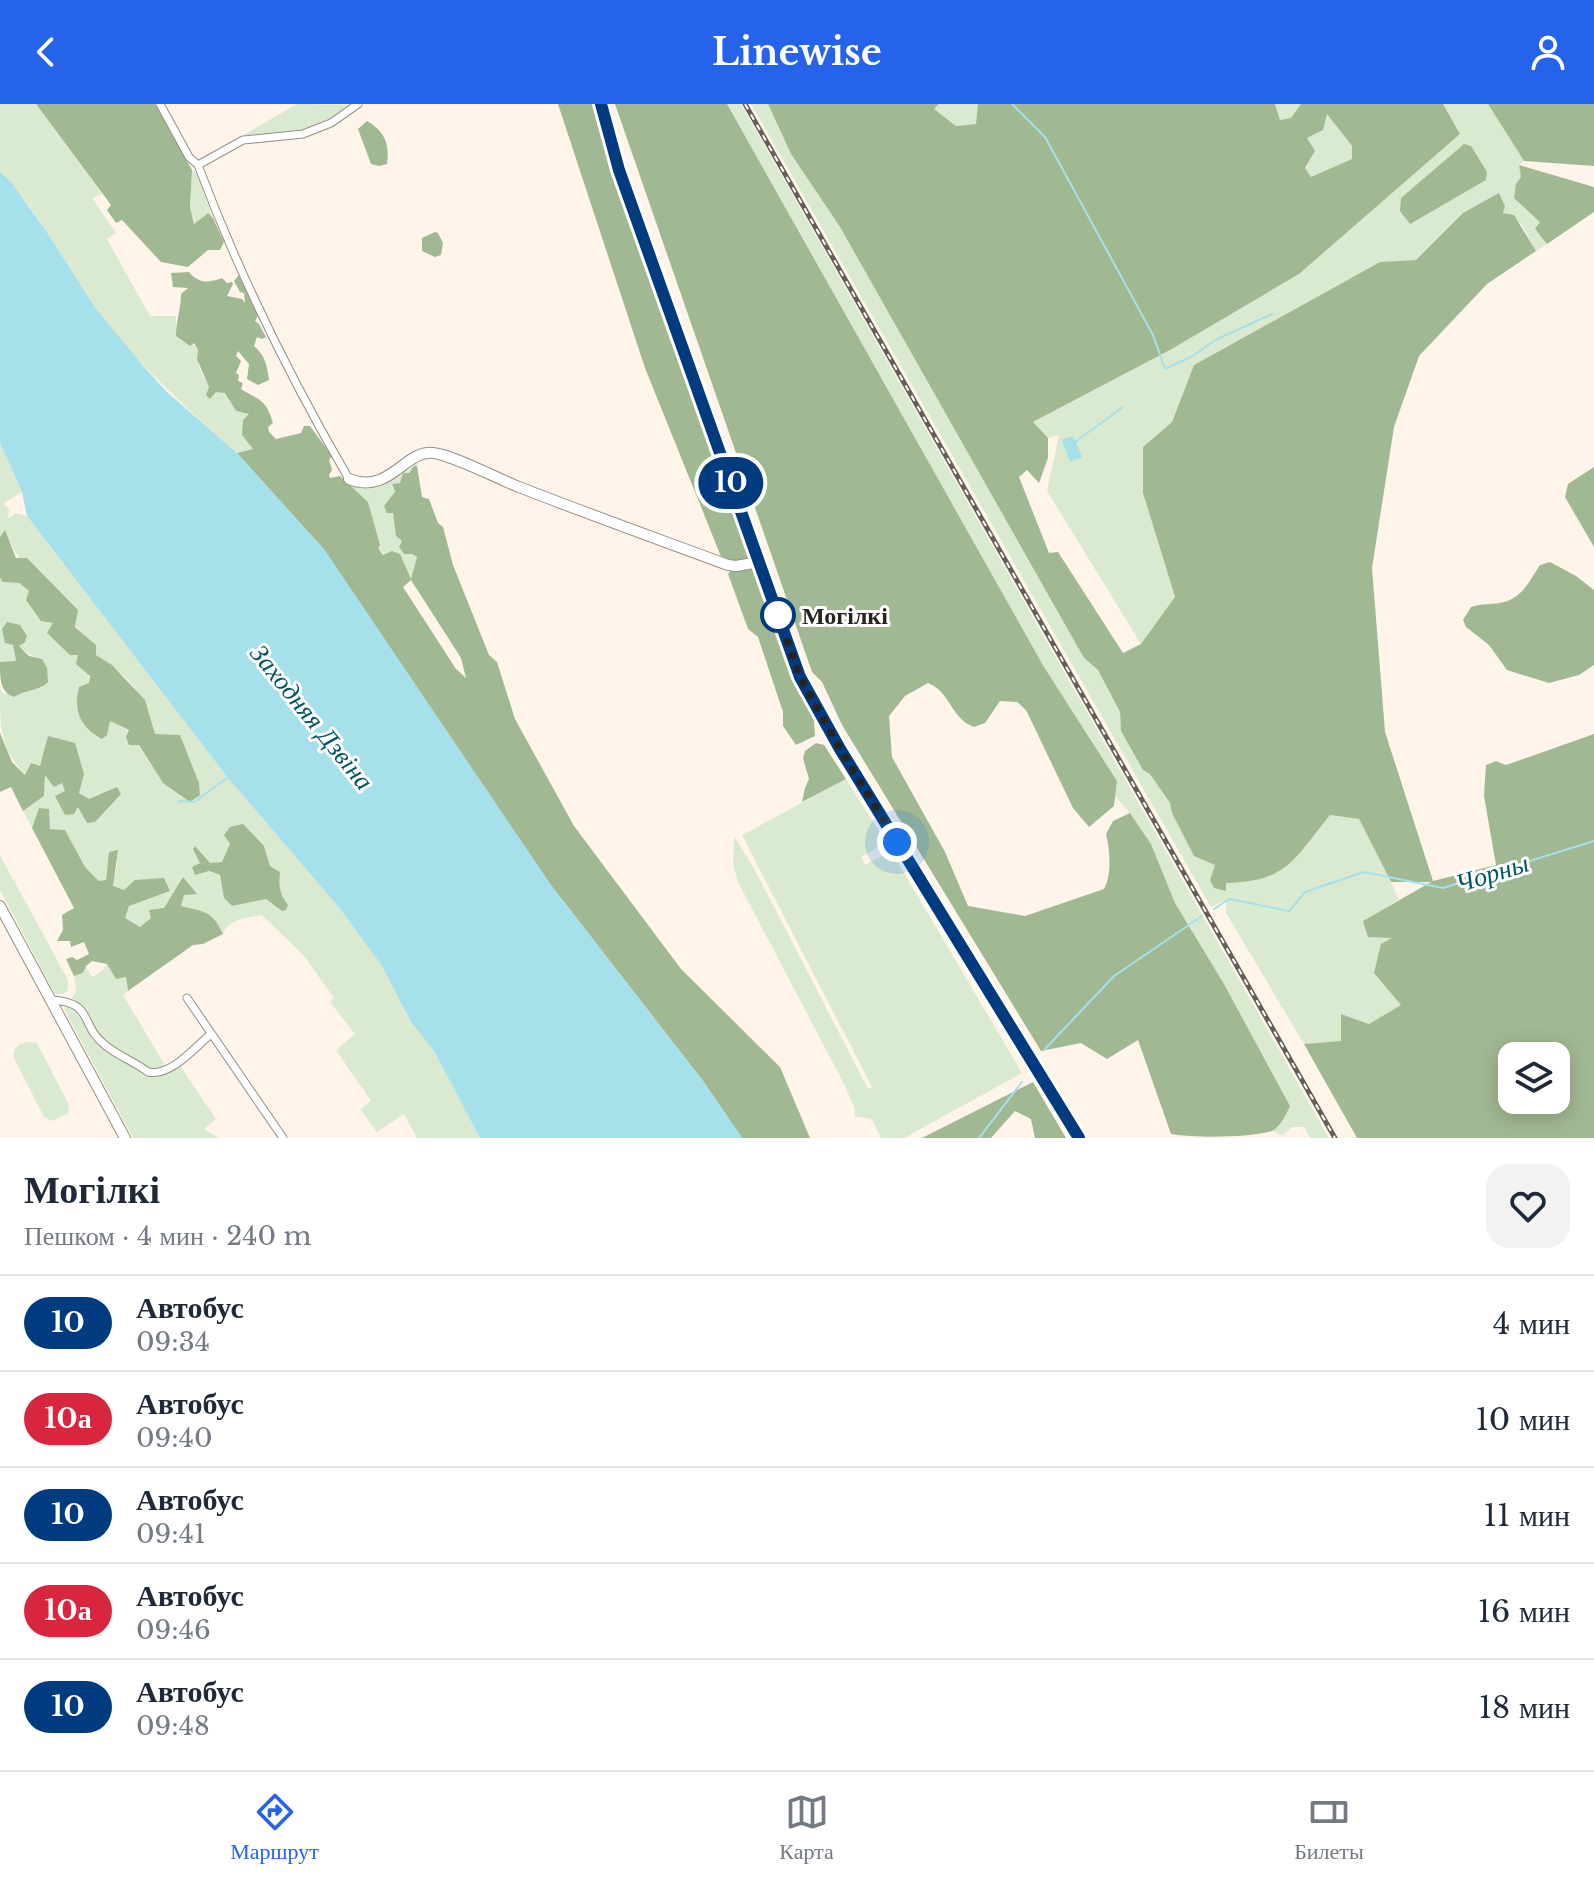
<!DOCTYPE html>
<html lang="ru">
<meta charset="utf-8">
<style>
:root{--surface:#fff;--page:#f2f2f3;--text:#1f2937;--muted:#747a83;--line:#e0e1e3;--accent:#2563eb}
body{margin:0;font-family:"Libre Baskerville",serif;background:var(--page);color:var(--text);height:100vh;display:flex;flex-direction:column;font-size:30px;white-space:nowrap}
*{box-sizing:border-box;margin:0}
p{font-size:26px;color:var(--muted)}
.icon{flex:none;width:44px;height:44px;fill:none;stroke:currentColor;stroke-width:2;stroke-linecap:round;stroke-linejoin:round}
.map{position:relative;height:1034px;overflow:hidden}
.sheet{display:flex;flex-direction:column;background:var(--surface);flex:1}
.sheet>*{flex:none}
.badge{padding:0 16px;border-radius:26px;font-size:28px;line-height:52px}
.tools{position:absolute;left:1498px;top:938px;display:grid;gap:16px}
.tools a{display:grid;place-items:center;width:72px;height:72px;border-radius:16px;background:var(--surface);box-shadow:0 4px 20px #0003;font-size:40px}
.you{position:absolute;width:40px;height:40px;margin:-20px;border:6px solid #fff;border-radius:50%;background:#1a73e8;box-shadow:0 0 0 12px #1a73e833}
.map>.badge{position:absolute;translate:-50% -50%;box-shadow:0 0 0 4px #fff}
.round{display:grid;place-items:center;flex:none;width:84px;height:84px;border-radius:24px;background:var(--page)}
.head{display:flex;align-items:center;justify-content:space-between;height:136px;padding:0 24px}
h1{font-size:38px;font-weight:800;line-height:60px}
ul{padding:0;list-style:none}
li{display:flex;align-items:center;gap:24px;height:96px;padding:0 24px;border-top:2px solid var(--line)}
li div{flex:1}
li b{display:block;font-size:30px}
li em{font-style:normal}
li .badge{min-width:88px;font-weight:700;text-align:center}
header{display:flex;justify-content:space-between;align-items:center;height:104px;padding:0 24px;background:var(--accent);color:#fff;font-size:36px;font-weight:800}
.menu{display:flex;justify-content:space-around;align-items:center;height:112px;border-top:2px solid var(--line);background:var(--surface);font-size:22px;color:var(--muted)}
.menu a{display:grid;justify-items:center;gap:4px}
.menu .active{color:var(--accent)}
.map>svg:first-child{display:block}
.green{fill:#daead0;fill-rule:evenodd}
.forest{fill:#a1b992;fill-rule:evenodd}
.water{fill:#a6e0ea}
.lines{fill:none;stroke-linecap:round;stroke-linejoin:round}
.stream{stroke:#a6e0ea;stroke-width:2}
.street-casing{stroke:#978e84;stroke-width:9}
.secondary-casing{stroke:#978e84;stroke-width:12}
.primary-casing{stroke:#978e84;stroke-width:13}
.street{stroke:#fff;stroke-width:7}
.secondary{stroke:#fff;stroke-width:10}
.primary{stroke:#fff;stroke-width:11}
.rail-casing{stroke:#645e58;stroke-width:5}
.rail{stroke:#fff;stroke-width:2;stroke-dasharray:6;stroke-linecap:butt}
.line-casing{stroke:#fff;stroke-width:18}
.line{stroke:#003b80;stroke-width:12}
.walk{stroke:#27231f;stroke-width:8;stroke-dasharray:0 14.4}
.stop-dot{fill:#fff;stroke:#003b80;stroke-width:4}
.labels{text-anchor:middle;dominant-baseline:central;stroke-width:6;stroke-linejoin:round;paint-order:stroke}
.stop-label{font-size:24px;font-weight:bold;fill:#27231f;stroke:#fff;text-anchor:start}
.water-label{font-size:26px;font-style:italic;fill:#005560;stroke:#fff}
</style>
<header><svg class="icon" aria-label="back" viewBox="0 0 24 24"><path d="M15 5l-7 7 7 7"/></svg>Linewise<svg class="icon" aria-label="person" viewBox="0 0 24 24"><circle cx="12" cy="8" r="4"/><path d="M4 21q1-7 8-7t8 7"/></svg></header>
<div class="map">
<svg width="1594" height="1034" viewBox="0 0 1594 1034">
<rect width="100%" height="100%" fill="#fff4e9"/>
<path class="green" d="M0,0h36l66,90 -10,4 24,35 -9,6 43,77h26v20l17,7 5,8c-2,17 9,40 27,42l11,18 14,3 4,35 -17,4c-51,-45 -101,-90 -142,-145 -33,-44 -55,-98 -95,-136z
M297,0l55,1c-42,27 -56,27 -105,32l-2,-3z
M727,0h14l588,1034h-19l-6,-11h-13l-8,9 -10,-5 10,-10 7,-15 -66,-122 -49,-81 -24,-59 -21,-31 -15,-17 2,-15 -73,-114z
M751,0h17l23,50 49,73 244,431 14,12 22,42 1,19 49,72 2,10 43,52 -4,15 15,10 -1,-7c61,-1 71,-24 105,-68l29,4 40,80 -36,23 31,15 8,68 -33,19 -28,-10v27l-37,3 -78,-131v-13l-15,7z
M939,0h39l-1,20 -21,2 -22,-17z
M1275,0h26l-10,15 -11,1z
M1443,0h45l36,57 -5,4 21,58 -5,6 12,15 -11,7 -14,-26 -19,-12 2,-8 -6,-11 -36,19 -47,47 -36,2 -186,103 -22,57 -29,25v46l32,105 -34,46 -94,-153 12,-56 -11,3 -16,-15 138,-73 129,-76 161,-140z
M1327,10l25,32 1,13 -42,18 -6,-8 10,-18 -8,-13z
M192,66l4,2 17,46 -6,-5 -12,11 -5,-17z
M0,339l22,49 -19,12 6,5 -1,10 7,-6 12,3 201,262 113,132 41,56 29,56 23,29 46,87h-63l-13,-24 -27,18 -17,-23 11,-8 -35,-51 19,-16 -25,-32 4,-4 -30,-42 -42,-41c-15,3 -32,3 -39,19 -11,-23 -19,-22 -42,-27l3,-12 12,-1 -13,-16 -19,30 -24,19 -15,-9 4,-12 41,-15 -46,-1 -12,-4 5,-20v-16l-11,21 1,10h-8l-14,-14 -20,-37 -15,-1 -11,-21 -7,20 -9,-17 21,-15 1,-22 16,9 17,24 29,-18 -18,10 -10,-7 5,-18 -44,-8 -14,9c-26,-27 -26,-48 -26,-85l4,4 38,-6v-29c-15,-3 -18,-12 -29,-15l3,18h-16v-84l3,4 16,1 10,9c14,18 63,69 60,91l18,44 3,-6 19,10 34,52c-9,-59 -11,-94 -67,-128v-10c-36,-32 -72,-71 -91,-114l-5,6zM230,740l34,2 6,20 10,6v23l7,10 -5,6 -16,-12 -34,7 -8,-9 -4,-22 -28,-8 9,-4 -5,-16 14,17 12,-2z
M418,355l-1,7h-3l-14,17 -9,3 4,6 -6,10 6,19 1,15 6,5 -2,6 4,7h8l5,3 -6,23 -33,-32 -10,-46 -22,-19 27,1z
M846,675l40,63 -25,15 4,8 26,-14 131,222 -118,65h-23l-9,-19 -18,-3 1,-7 -11,-25 -106,-202 -5,-18 1,-28 22,36 112,217 4,-2 -130,-252z
M0,751l68,125v10l-4,4h-9l-55,-104z
M107,860l19,13 2,14 -5,4 43,72 11,-6 39,58 -12,10 15,9h-86l-69,-129 13,-7 -5,-4 4,-8 -2,-14 9,-3 3,-7 6,11 10,-6z
M29,938l8,1 32,62 -1,9 -17,7 -7,-4 -31,-61c2,-10 6,-13 16,-14z"/>
<path class="forest" d="M36,0h119l37,66 -2,37 4,17 14,-11 5,5 11,24 -4,8h-12l-20,17 -27,-5 -39,-42 -6,3 -9,-13 4,-5z
M558,0h35l20,68 137,388 -13,3 -15,-4 -77,-191z
M615,0h112l317,563 73,114 -3,25 -25,21 -16,-19 -47,-98 -9,-8 -17,-1 -15,22 -11,4c-24,-9 -23,-35 -46,-44l-23,13 -16,20 3,41 53,95 23,54 57,10 79,-27c8,-14 6,-39 2,-55l7,-13 17,-8 21,31 24,59 49,81 66,122c-4,9 -9,20 -18,25 -23,7 -77,7 -101,3l-33,-94 -31,19 -26,-16 -40,8 -199,-326 -20,-43 -10,-10z
M768,0h171l-5,5 22,17 20,-2 2,-20h297l5,16 11,-2 10,-14h142l17,30 -161,140 -129,76 -137,72 15,16v20l-9,25 -12,-13 -8,7 30,76 9,-1 65,101 18,-9 34,-47 -32,-104v-46l29,-25 22,-57 186,-103 36,-2 47,-47 36,-20 6,13 -2,7 11,2 22,36 -49,33 -68,72 -25,71 -22,141 13,164 48,149 63,-16 -12,-69 2,-31 10,-4 10,4 88,-31v404h-237l-53,-94 37,-3v-27l28,10 32,-19 -27,-32 7,-29 11,-6 -24,-1 -5,-16 68,-39h-40l-32,-63 -29,-4c-35,43 -42,67 -104,68v8l-12,-3 -4,-8 5,-15 -21,-9 -22,-43 -2,-10 -20,-29 -7,-4 -22,-39 -1,-19 -22,-42 -14,-12 -244,-431 -49,-73zM1327,10l25,32v13l-41,18 -6,-9 10,-17 -8,-13 16,-8zM1556,952v44h-44v-44z
M1488,0h106v62l-70,-5z
M367,17c18,10 23,24 20,43l-8,2 -8,-2 -13,-35z
M1464,40l7,2 16,26 -1,8 -76,44 -10,-13 1,-13z
M1519,61l75,22v25l-47,32 -12,-15 5,-7 -26,-24 2,-14 5,-7z
M435,128l3,1 5,10 -2,12 -6,2 -13,-6v-13z
M189,168c10,12 19,11 33,6l5,5 5,-1 1,2 -6,12 15,3 3,4 -1,-10 -4,-1 -6,-11 5,-6 19,40 -3,6 4,3 7,13 -4,2 -5,-2 -3,9c11,9 13,19 15,34l-11,5 -11,-6 2,-15 -11,-13 -2,5 5,5 -5,12 3,2 -1,6 5,2 -2,6c17,11 25,9 32,34l-5,4 1,5 7,7 25,-6 3,-7h6l22,30 -3,4 3,10 -3,5 1,3 10,-2 28,26 12,43 -2,3 5,7 9,-4 8,3 11,25 6,-22 -5,-3h-8l-5,-7 3,-6 -6,-5 -3,-23h-6l-3,-7 11,-14 -3,-8 8,-1 3,-10h6l5,-7h3l5,31 7,2 9,24 5,4 10,38 36,90 8,7 18,57 59,107 107,143 99,98 30,71h-68l-39,-57 -153,-197 -226,-334 -87,-97 16,-4 -11,-14 1,-15 6,-6 -13,-3 -11,-18 -9,-1 -6,7 -4,-4 3,-8 -12,-28 1,-9 -4,-7 -4,3 -14,-10c0,-16 5,-26 5,-42l7,-6 -15,-1 -2,-14zM411,476l50,78 5,20 -10,-9 -53,-82z
M1594,363v80l-29,-50 3,-13z
M5,426l11,28h11l51,52 -3,17 21,18v10l16,10 33,35 10,34 25,1 19,48 1,12 -10,7 -27,-19 -24,-38h-10l-3,-8 3,-7 -19,-9 -3,14 -5,4c-22,-11 -29,-29 -23,-52l10,-4 1,-7 -14,-12 2,-9h-8l-23,-22 6,-10 -12,-2 -15,-21 3,-9 -10,-8 -16,-1 -3,-4v-41z
M1550,458l26,14 18,14v75l-15,10 -30,8 -42,-13 -18,-25 -23,-18 -3,-7 8,-13c11,-4 22,-2 33,-5 19,-5 26,-22 36,-37z
M753,464l42,113 19,39 1,16 -19,9 -13,-19v-14l-25,-75 -10,-8 -20,-55 4,-5z
M7,518l13,3 7,11 -2,6 -6,4 10,10 13,3 5,9 1,14c-10,10 -23,7 -34,15 -14,-5 -14,-18 -14,-35l16,-1 -3,-16 -8,-2 -3,-14z
M0,629l12,29 13,13 6,-12 9,3 8,-30 27,7 9,31 -5,19 10,6 28,-12 4,7 -26,28 -8,1 -9,-16 -4,7 -9,1 -10,-19 10,-5 -3,-8 -8,4 -9,-12 -1,21 -21,15 -12,-24 -11,5z
M816,639l8,2 22,34 -44,23 3,-14 4,-9 -6,-21 2,-7z
M39,704l10,1 1,20 15,1 20,37 14,14 7,-1 3,-28 9,-2 -5,36 11,4 11,-10 29,-2 6,13 -41,15 -4,12 15,9 11,-9 -2,-8 15,-2 19,-31 14,17 -13,1 -3,11c23,6 31,4 42,28l-20,10 -10,1 -65,46 -2,-14 -10,2 -9,-15 -15,-3 -6,5 -3,7 -9,3 -8,-17 6,-2 5,3 12,-6 -5,-12 -13,5 -1,-6h-13l6,-11 -1,-15 12,-7 -42,-80z
M243,720l21,22 6,20 10,6c-1,14 -1,21 8,33l-2,5 -4,1 -16,-12 -34,7 -8,-8 -4,-23 -11,-4 -14,4 -3,-8 8,-4 -7,-14 2,-3 15,17 12,-1 8,-18 -6,-9 6,-8z
M1033,978l33,56h-31l-4,-19 -16,-8 -24,27h-69z"/>
<path class="water" d="M0,68l12,11 34,48 50,78 49,59 22,24 70,61 87,96 226,335 153,197 39,57h-262l-46,-87 -23,-29 -29,-56 -41,-56 -113,-132 -201,-262 -5,-24 -22,-49z
M1073,332l9,21 -12,5 -8,-22z"/>
<g class="lines">
<path class="stream" d="M1012,0l33,33 108,198 12,34 28,-13 22,-16 57,-26
M1075,338l48,-35
M179,697l15,1 36,-26
M1214,805l15,-10 60,12 16,-19 59,-20 79,16 151,-47
M1045,945l69,-73 88,-60
M979,1034l43,-56"/>
<g class="street-casing">
<path id="street" d="M160,0l29,53 9,8c42,112 91,211 151,314
M198,61l45,-25 60,-6 28,-11 27,-19
M187,894l96,140
M51,896c44,2 28,25 54,45 13,11 30,17 43,27 23,5 47,-25 63,-38"/>
</g>
<g class="secondary-casing">
<path id="secondary" d="M349,375c41,16 55,-29 84,-26 20,2 65,26 86,34 69,27 139,52 209,78l8,1 23,-4
M0,802l125,232"/>
</g>
<g class="primary-casing">
<path id="primary" d="M601,0l18,66 181,507 40,72 239,389"/>
</g>
<use href="#street" class="street"/>
<use href="#secondary" class="secondary"/>
<use href="#primary" class="primary"/>
<g class="rail-casing">
<path id="rail" d="M745,0l590,1034"/>
</g>
<use href="#rail" class="rail"/>
</g>
<g class="lines">
<g class="line-casing">
<path id="line" d="M601,0l18,66 181,507 40,72 239,389"/>
</g>
<use href="#line" class="line"/>
<path class="walk" d="M778,511l22,62 40,72 57,93"/>
</g>
<circle class="stop-dot" cx="778" cy="511" r="16"/>
<g class="labels">
<g class="stop-label">
<text x="802" y="511">Могілкі</text>
</g>
<g class="water-label">
<text transform="translate(312 613) rotate(51)">Заходняя Дзвіна</text>
<text transform="translate(1492 769) rotate(-17)">Чорны</text>
</g>
</g>
</svg>
<div class="tools">
<a><svg class="icon" aria-label="layers" viewBox="0 0 24 24"><path d="M12 4l9 5-9 5-9-5zM3 14l9 5 9-5"/></svg></a>
</div>
<div class="you" style="left:897px;top:738px"></div>
<b class="badge" style="left:731px;top:379px;background:#003b80;color:#fff">10</b>
</div>
<section class="sheet">
<div class="head"><div><h1>Могілкі</h1><p>Пешком · 4 мин · 240 m</p></div><a class="round"><svg class="icon" aria-label="heart" viewBox="0 0 24 24"><path d="M12 20l-8-8c-3-5 5-10 8-4 3-6 11-1 8 4z"/></svg></a></div>
<ul>
<li><span class="badge" style="background:#003b80;color:#fff">10</span><div><b>Автобус</b><p>09:34</p></div><em>4 мин</em></li>
<li><span class="badge" style="background:#d7263d;color:#fff">10а</span><div><b>Автобус</b><p>09:40</p></div><em>10 мин</em></li>
<li><span class="badge" style="background:#003b80;color:#fff">10</span><div><b>Автобус</b><p>09:41</p></div><em>11 мин</em></li>
<li><span class="badge" style="background:#d7263d;color:#fff">10а</span><div><b>Автобус</b><p>09:46</p></div><em>16 мин</em></li>
<li><span class="badge" style="background:#003b80;color:#fff">10</span><div><b>Автобус</b><p>09:48</p></div><em>18 мин</em></li>
</ul>
</section>
<nav class="menu">
<a class="active"><svg class="icon" aria-label="directions" viewBox="0 0 24 24"><path d="M12 3l9 9-9 9-9-9zM9 14v-3h6M13 9l2 2-2 2"/></svg>Маршрут</a>
<a><svg class="icon" aria-label="map" viewBox="0 0 24 24"><path d="M3 6l6-2 6 2 6-2v14l-6 2-6-2-6 2zM9 4v14M15 6v14"/></svg>Карта</a>
<a><svg class="icon" aria-label="tickets" viewBox="0 0 24 24"><path d="M3 7h18v10H3zM15 7v10"/></svg>Билеты</a>
</nav>
